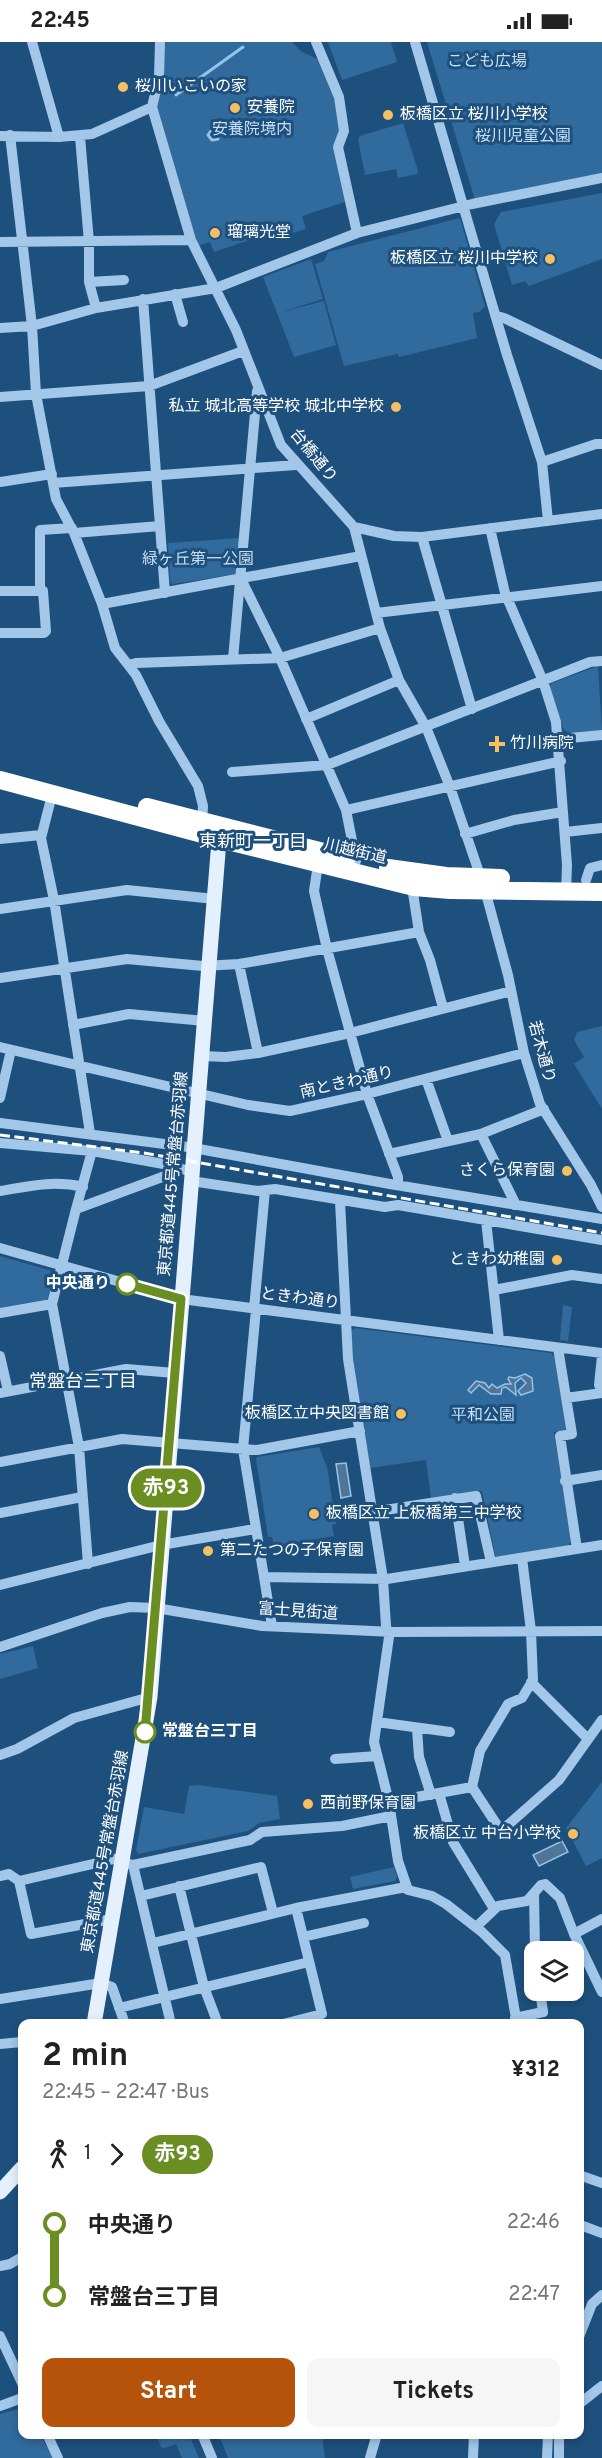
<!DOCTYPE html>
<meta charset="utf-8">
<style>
:root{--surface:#fff;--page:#f6f6f6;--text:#222;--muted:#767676;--accent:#b45309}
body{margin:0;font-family:Overpass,"Noto Sans JP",sans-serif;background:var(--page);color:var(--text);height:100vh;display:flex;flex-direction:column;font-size:22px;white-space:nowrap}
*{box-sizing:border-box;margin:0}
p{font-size:20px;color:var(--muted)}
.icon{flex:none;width:33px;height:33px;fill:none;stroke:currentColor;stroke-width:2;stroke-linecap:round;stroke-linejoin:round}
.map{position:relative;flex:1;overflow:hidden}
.details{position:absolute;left:18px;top:1977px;width:566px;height:420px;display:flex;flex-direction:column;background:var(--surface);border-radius:12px;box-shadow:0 3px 9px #0003}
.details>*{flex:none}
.badge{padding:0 12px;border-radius:20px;font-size:21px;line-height:39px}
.controls{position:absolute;left:524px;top:1899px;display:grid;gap:12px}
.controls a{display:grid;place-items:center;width:60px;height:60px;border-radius:12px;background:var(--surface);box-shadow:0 3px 9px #0003;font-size:30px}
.map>.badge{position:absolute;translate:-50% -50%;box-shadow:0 0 0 3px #fff}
.legs{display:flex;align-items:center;gap:9px;height:66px;padding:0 24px;font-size:20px}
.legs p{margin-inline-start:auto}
.overview{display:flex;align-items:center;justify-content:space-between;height:102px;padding:0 24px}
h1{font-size:33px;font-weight:700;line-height:45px}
.primary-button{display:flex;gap:12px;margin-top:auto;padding:12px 24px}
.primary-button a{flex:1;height:69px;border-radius:12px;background:var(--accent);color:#fff;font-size:24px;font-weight:700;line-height:69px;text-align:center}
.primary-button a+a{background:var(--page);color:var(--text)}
ul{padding:0 24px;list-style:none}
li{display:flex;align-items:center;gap:21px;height:72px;font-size:22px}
li i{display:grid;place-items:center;width:9px;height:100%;margin:0 8px;background:currentColor}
li i::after{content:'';width:15px;height:15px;margin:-8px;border:4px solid;border-radius:50%;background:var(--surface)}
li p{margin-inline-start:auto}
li:first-child i{background:linear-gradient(#0000 50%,currentColor 0)}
li:last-child i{background:linear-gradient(currentColor 50%,#0000 0)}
.status{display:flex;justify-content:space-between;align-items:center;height:42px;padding:0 30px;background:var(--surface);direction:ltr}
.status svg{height:16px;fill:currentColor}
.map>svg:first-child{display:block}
.green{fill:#316a9c}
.water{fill:#507597;stroke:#95c3e9;stroke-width:1.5}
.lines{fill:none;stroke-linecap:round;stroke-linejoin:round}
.stream{stroke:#95c3e9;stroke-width:3}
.minor{stroke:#a2c7e8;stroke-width:10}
.major{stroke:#e4f0fe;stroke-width:15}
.highway{stroke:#fff;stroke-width:18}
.rail{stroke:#fff;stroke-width:3;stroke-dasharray:10 4.5;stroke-linecap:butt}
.line-1-casing{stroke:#fff;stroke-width:14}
.line-1{stroke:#6b8e23;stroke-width:9}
.poi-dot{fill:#f6c061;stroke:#1e507e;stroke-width:2}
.stop-1-dot{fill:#fff;stroke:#6b8e23;stroke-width:3}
.labels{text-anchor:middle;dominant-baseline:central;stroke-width:6;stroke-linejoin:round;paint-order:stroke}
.park-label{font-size:16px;fill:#c6dff6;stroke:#1e507e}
.poi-label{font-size:16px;fill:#fff;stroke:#1e507e;text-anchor:start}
.street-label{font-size:16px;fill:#fff;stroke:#1e507e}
.stop-label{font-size:16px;font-weight:bold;fill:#fff;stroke:#1e507e;text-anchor:end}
.neighbourhood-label{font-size:18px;fill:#fff;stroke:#1e507e}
</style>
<div class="status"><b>22:45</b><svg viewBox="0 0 49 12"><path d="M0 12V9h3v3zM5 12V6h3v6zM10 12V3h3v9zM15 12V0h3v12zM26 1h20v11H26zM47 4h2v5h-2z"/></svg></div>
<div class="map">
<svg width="602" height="2416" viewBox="0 0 602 2416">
<rect width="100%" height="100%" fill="#1e507e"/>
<path class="green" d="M163,0h129l10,10 20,9 15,37 5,32 -5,16 11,55 -46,15 4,13 -13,4 -3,-7 -76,26 -4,-10 -12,4 -44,-140z
M328,0h63l6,20 -55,18z
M427,0h175v132l-127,26z
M403,81l15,48 -1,3 -19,4 -2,-9 -31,6 -7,-36 2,-3z
M602,151v66l-73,27 -4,-5 -13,4 -18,-61 7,-12z
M460,176l25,88 -6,6 -6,1 4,25 -78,19 -1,-3 -54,12 -29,-102 9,-3 4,-9z
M311,217l12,40 -45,14 46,-12 12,44 -42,12 -31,-80z
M240,496l-2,33 -3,3 -62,10 -3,-3 -2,-38z
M598,624l4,64 -32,3 -6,-3 -15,-42 3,-5z
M602,984v83l-28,-45 10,-7 -10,-17 3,-8z
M0,1214l56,16 -8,26 -3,3 -45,8z
M563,1263l9,2 -4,34 -8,-1z
M355,1286l196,25 3,3 13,72 -2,2 -11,2 17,109 -3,5 -70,11 -3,-2 -13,-64 -51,7 -5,-38 -56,8 -17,-110 -2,-27z
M319,1405l8,20 9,57 -4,1 2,11 -60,10 -2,-9h-4l-12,-78 1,-2z
M33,1604l5,22 -38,11v-25z
M602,1740v76l-16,8 -20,-38z
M198,1743l79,11 3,23 -21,4 -11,8 -110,23 -2,-4 8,-43 40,7 5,-28z
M394,1825l3,10 -2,4 -42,8 -3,-12z
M22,2366v26l18,1 13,23h-53v-44z
M156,2393h33l10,23h-17l-6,-14 -14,5z
M219,2393h103l3,23h-97z"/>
<path class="water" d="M525,1332l7,4 1,13 -12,4 -3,-4 8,-8 -5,-5 -6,5 1,12 -10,-8 -4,1 -1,6h-10l-12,-9 -8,8 -3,-3 8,-9 9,2 4,5 3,-4 5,4 8,-4h6l-3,-5 1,-2 6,1z
M346,1421l5,33 -10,2 -5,-34z
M562,1799l6,11 -29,14 -6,-11z"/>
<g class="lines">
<path class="stream" d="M176,53l67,-48
M213,86l-5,7 4,5 6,-1"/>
<path class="minor" d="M32,0l27,95
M160,0l-1,35 -7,30 39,133 45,90 45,115 73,82 26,101 19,52 27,47 24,60 35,103 23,85 16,78 16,51 51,81 11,22
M316,0l23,55 5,34 -6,16 19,86
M415,0l92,313 35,107 6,59
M10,93l22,191 4,68 20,105 18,34 28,71 13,44 21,27 23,46 39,65 5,20 -1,19
M0,94l59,1 33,-3 60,-27
M80,95l9,105v40l7,26
M0,200l191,-2
M89,240l35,-2
M175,252l8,28
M143,257l22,294
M497,274l7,2 98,47
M0,286l32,-2 64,-18 120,-20 141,-55 115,-29 130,-26
M0,355l149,-11 94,-35
M542,420l54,-18h6
M0,440l52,-8
M53,441l243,-18
M354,485l40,9 28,1 180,-23
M490,486l15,65 38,88 13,41 11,143 -1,27
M74,491l86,-7
M422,495l50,172
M241,537l39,79 66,152 10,51
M0,549h43l3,40 -2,2h-44
M40,549v-61l32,-2
M102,562l259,-48
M376,571l226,-27
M233,617l24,-268
M129,623l7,-2 144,-5 100,-30
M306,677l93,-39
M559,697l43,-4
M232,730l95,-7 263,-103 12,-1
M52,753l-11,43 13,62 36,233
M346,768l215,-49
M565,790l37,-4
M465,792l49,-14 49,-8
M0,797l41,-4
M318,822l-4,27 13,58 40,145 31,83v8
M586,838l4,-12 12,-3
M0,867l127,-19 88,9
M419,890l11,28 13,48
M239,922l19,89
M0,936l127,-19 76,7 36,-2 180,-32 -6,-39 1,-6
M73,983l56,-11 76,7
M0,1005l248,58 42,6 77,-17 157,-41
M202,1014l24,1 32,-4 92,-20 161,-42
M426,1037l22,62
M0,1056l11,-48
M0,1081l188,24 202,37 212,35
M481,1092l33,67v4
M0,1101l92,8
M389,1112l92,-20 63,-25
M178,1127l-5,4 -97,36 16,-58 77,14 23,7
M191,1139l67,10 17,-2 110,18 13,-2 204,35
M0,1149c29,-5 54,-11 83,-4
M340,1159l8,158 35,220 3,47 3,11 -15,105 15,60 9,59 10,29 24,6 14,8 36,28 23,23 12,69
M486,1178l13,120
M0,1206l181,51 421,54
M494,1248l78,-15 30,4
M52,1262l27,143 9,117
M254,1267l11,-119
M256,1267l-13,140 29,177
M0,1271l52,-9 24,-95
M558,1306l14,86 -12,2 17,113
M0,1314l8,35
M602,1314l-3,29 3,7
M0,1351l126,-24 49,4
M566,1356l36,-5
M0,1420l122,-23 135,11 103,-19
M565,1439l37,-6
M455,1456l10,68
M372,1470l104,-16 15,66
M0,1471l82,-16
M522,1516l9,73 2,49 -11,18 -14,6 -21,35 -7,12 -8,36 29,44 58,-51 43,-60
M264,1535l123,2 215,-34
M0,1543l161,-40 94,-16
M0,1605l102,-34 28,-6 26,1 106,18 23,1 109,5 208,-1
M531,1640l57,57
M377,1680l73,10
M417,1687l2,28 12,38
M0,1713l17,-6 57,-31 76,-21
M335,1717l42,-3
M439,1751l14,49 41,67
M389,1760l83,-15
M122,1820l11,3 117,-25 12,-8 80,-6 49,-10
M133,1823l38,159
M0,1834l9,-2 10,7 104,-24
M19,1839l12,53 81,-15
M179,1844l25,101 14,37
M534,1851l1,59
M141,1854l120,-29 12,46
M476,1885l22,-21 29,-5 14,-16 4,-1 15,14 14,36 28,58
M574,1892l28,-15
M303,1895l61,-14
M153,1901l143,-35 110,-21
M0,1957l101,-16 11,4 13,37
M119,1966l190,-46
M515,1976l28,-6 -3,-22
M283,1982l39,-10 -26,-106
M0,2002l22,-2
M579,2133l23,8
M583,2184l19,7
M0,2224l10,-2 12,-7
M0,2294l22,47
M579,2295l13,-33 10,-9
M579,2362l23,-18
M0,2364l22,-8
M47,2392l11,24
M202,2392l10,24
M370,2416l7,-24
M473,2416l1,-24
M547,2416l1,-24
M559,2416v-24"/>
<path class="major" d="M94,1982l56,-327 70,-869
M0,2150l22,-24"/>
<path class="highway" d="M0,738l236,63 178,44 36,3 152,2
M147,765l200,51
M388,826l58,8 55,2"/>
<path class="rail" d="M0,1093l144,18 458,80"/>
</g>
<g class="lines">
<g class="line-1-casing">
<path id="line-1" d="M127,1242l54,15 -36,433"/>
</g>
<use href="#line-1" class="line-1"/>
</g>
<g class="poi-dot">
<circle cx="123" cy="45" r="6"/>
<circle cx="235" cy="66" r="6"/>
<circle cx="388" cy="73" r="6"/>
<circle cx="215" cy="191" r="6"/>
<circle cx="550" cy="217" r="6"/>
<circle cx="396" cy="365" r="6"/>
<path d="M494 693h6v6h6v6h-6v6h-6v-6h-6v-6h6z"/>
<circle cx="567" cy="1129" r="6"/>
<circle cx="557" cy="1218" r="6"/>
<circle cx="401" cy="1372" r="6"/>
<circle cx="314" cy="1472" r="6"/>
<circle cx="208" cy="1509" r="6"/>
<circle cx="308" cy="1762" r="6"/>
<circle cx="573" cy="1792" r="6"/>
</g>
<g class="stop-1-dot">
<circle cx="127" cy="1242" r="10"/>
<circle cx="145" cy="1690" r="10"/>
</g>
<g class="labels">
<g class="park-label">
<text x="487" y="20">こども広場</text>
<text x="252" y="88">安養院境内</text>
<text x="523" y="95">桜川児童公園</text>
<text x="198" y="518">緑ヶ丘第一公園</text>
<text x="483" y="1374">平和公園</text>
</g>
<g class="poi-label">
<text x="135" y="45">桜川いこいの家</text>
<text x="247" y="66">安養院</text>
<text x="400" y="73">板橋区立 桜川小学校</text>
<text x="227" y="191">瑠璃光堂</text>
<text x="538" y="217" text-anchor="end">板橋区立 桜川中学校</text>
<text x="384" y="365" text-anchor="end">私立 城北高等学校 城北中学校</text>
<text x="510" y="702">竹川病院</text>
<text x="555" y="1129" text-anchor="end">さくら保育園</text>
<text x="545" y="1218" text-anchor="end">ときわ幼稚園</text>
<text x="389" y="1372" text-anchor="end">板橋区立中央図書館</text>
<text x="326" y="1472">板橋区立 上板橋第三中学校</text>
<text x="220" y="1509">第二たつの子保育園</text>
<text x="320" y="1762">西前野保育園</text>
<text x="561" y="1792" text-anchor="end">板橋区立 中台小学校</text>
</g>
<g class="street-label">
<text transform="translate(313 414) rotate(51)">台橋通り</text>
<text transform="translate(355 810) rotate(13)">川越街道</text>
<text transform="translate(541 1010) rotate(75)">若木通り</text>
<text transform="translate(347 1041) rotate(-13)">南ときわ通り</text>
<text transform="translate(174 1132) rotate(-85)">東京都道445号常盤台赤羽線</text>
<text transform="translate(300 1257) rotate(7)">ときわ通り</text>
<text transform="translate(298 1570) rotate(4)">富士見街道</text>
<text transform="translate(106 1810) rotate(-80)">東京都道445号常盤台赤羽線</text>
</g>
<g class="stop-label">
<text x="110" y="1242">中央通り</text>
<text x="162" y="1690" text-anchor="start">常盤台三丁目</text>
</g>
<g class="neighbourhood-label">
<text x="253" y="800">東新町一丁目</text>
<text x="83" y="1340">常盤台三丁目</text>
</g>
</g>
</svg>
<div class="controls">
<a><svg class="icon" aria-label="layers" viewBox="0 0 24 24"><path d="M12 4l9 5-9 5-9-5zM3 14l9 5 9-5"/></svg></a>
</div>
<b class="badge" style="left:166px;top:1446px;background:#6b8e23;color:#fff">赤93</b>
<section class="details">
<div class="overview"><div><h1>2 min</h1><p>22:45 – 22:47 · Bus</p></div><b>¥312</b></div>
<div class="legs"><svg class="icon" aria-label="walk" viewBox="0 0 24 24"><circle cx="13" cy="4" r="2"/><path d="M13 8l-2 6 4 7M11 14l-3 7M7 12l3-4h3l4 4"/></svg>1<svg class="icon" aria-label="forward" viewBox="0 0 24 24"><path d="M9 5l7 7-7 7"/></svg><b class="badge" style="background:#6b8e23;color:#fff">赤93</b></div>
<ul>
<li><i style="color:#6b8e23"></i><b>中央通り</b><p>22:46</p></li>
<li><i style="color:#6b8e23"></i><b>常盤台三丁目</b><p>22:47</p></li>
</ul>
<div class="primary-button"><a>Start</a><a>Tickets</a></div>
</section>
</div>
